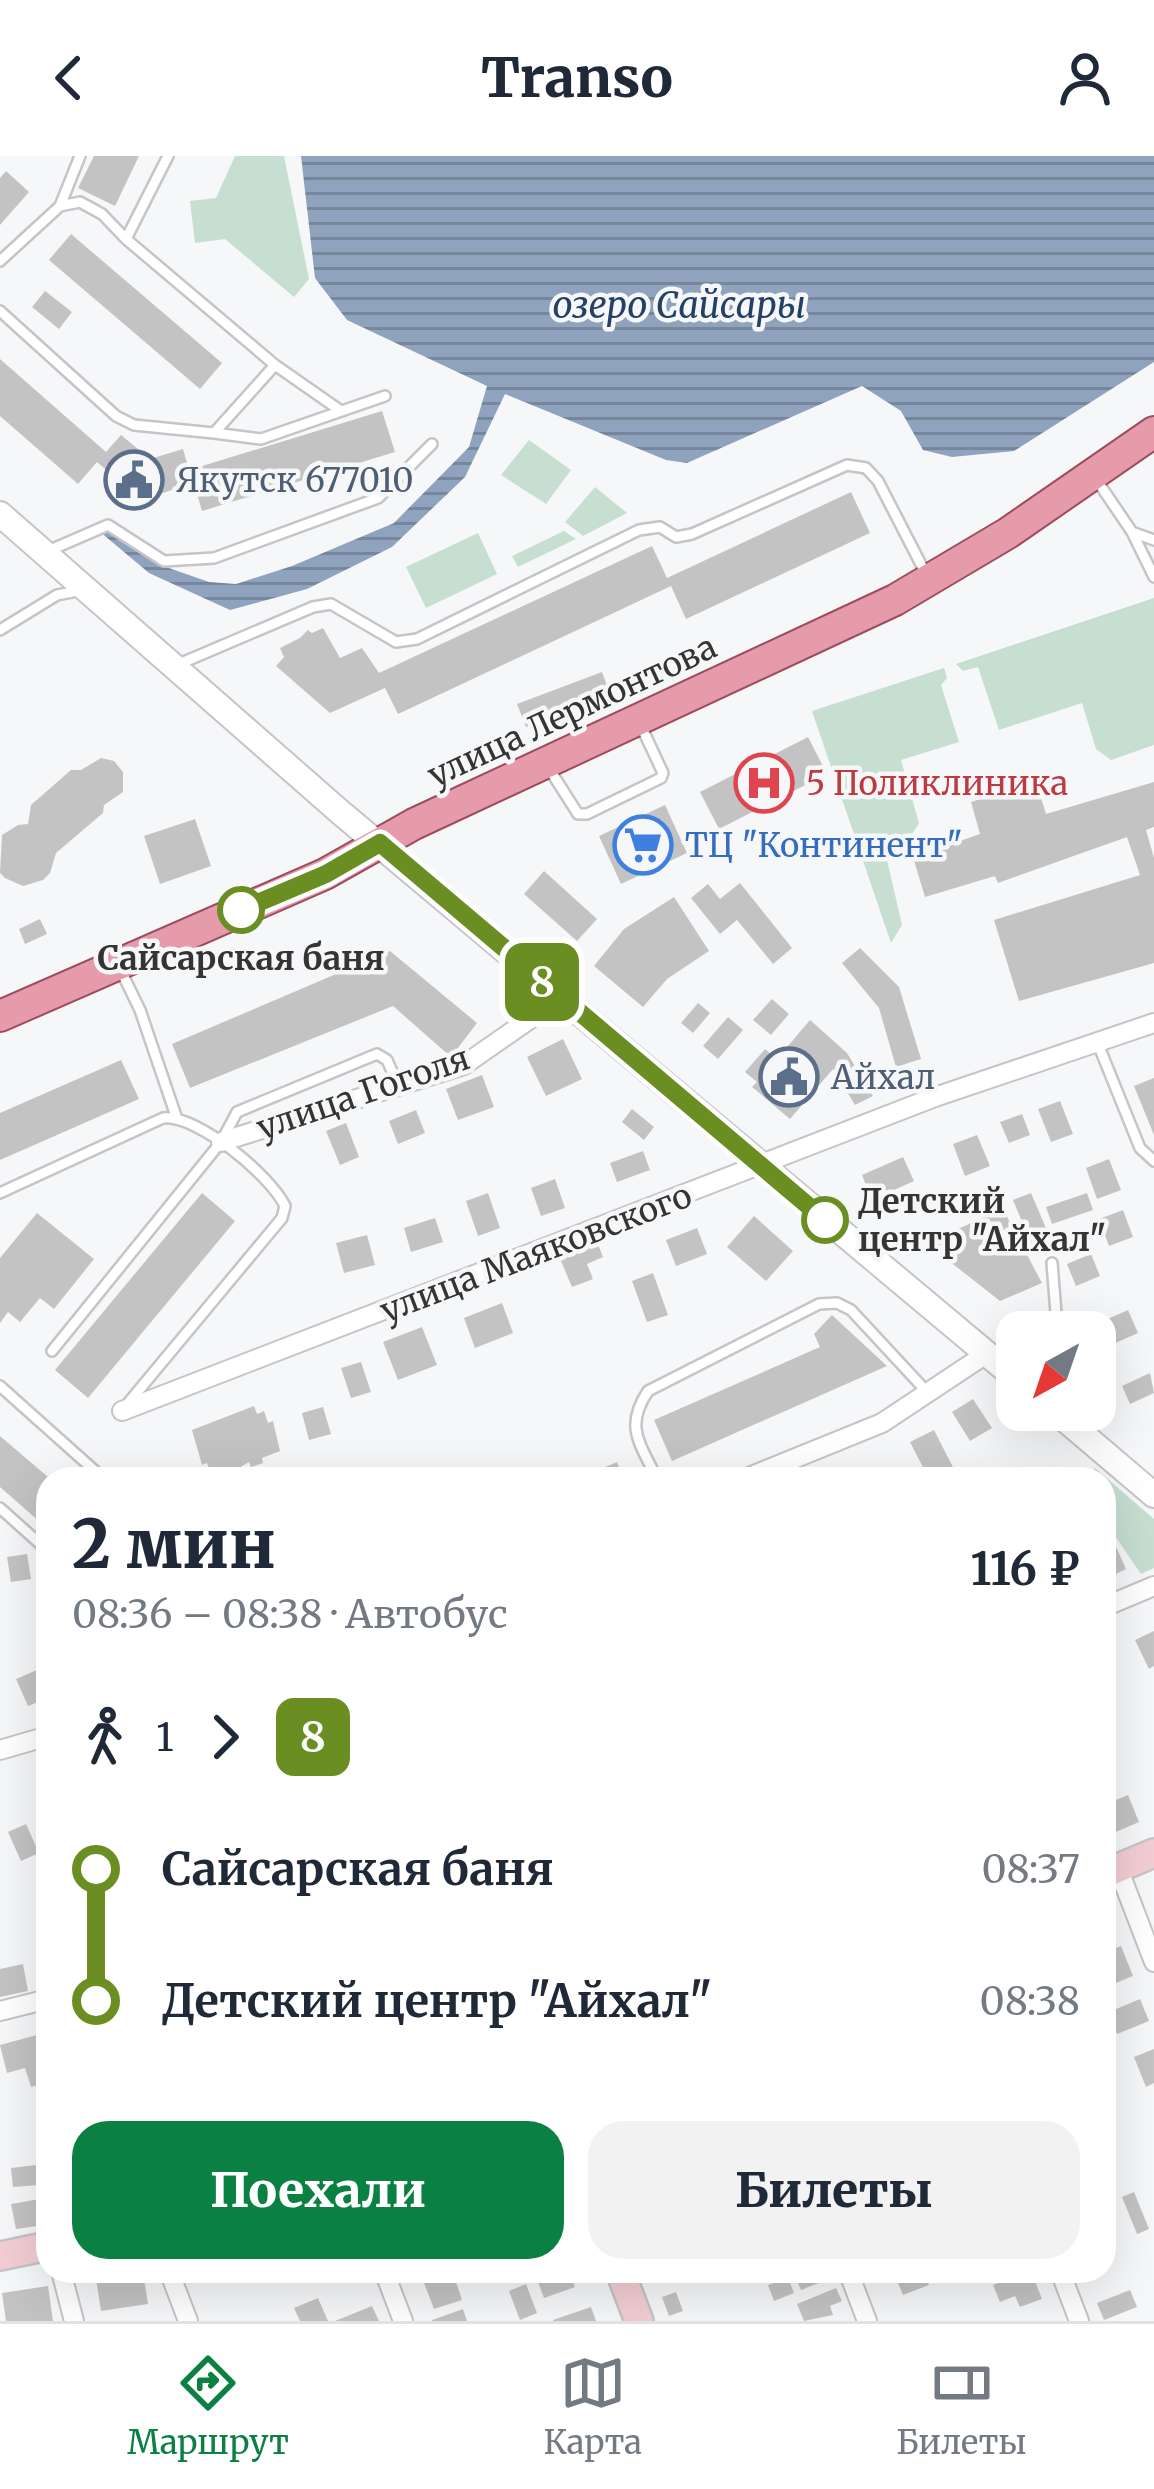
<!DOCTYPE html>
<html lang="ru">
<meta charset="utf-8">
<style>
:root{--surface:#fff;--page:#f2f2f3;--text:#1f2937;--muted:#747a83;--line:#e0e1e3;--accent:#0b8043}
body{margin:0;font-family:Merriweather,serif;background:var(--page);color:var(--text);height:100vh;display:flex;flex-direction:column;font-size:45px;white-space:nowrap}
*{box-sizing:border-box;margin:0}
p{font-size:39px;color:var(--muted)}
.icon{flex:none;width:66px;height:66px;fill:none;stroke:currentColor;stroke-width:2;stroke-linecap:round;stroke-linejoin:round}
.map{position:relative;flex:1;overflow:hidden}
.details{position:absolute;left:36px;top:1311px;width:1080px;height:816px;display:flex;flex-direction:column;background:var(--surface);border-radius:36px;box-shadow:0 12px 48px #0002}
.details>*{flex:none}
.badge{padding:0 24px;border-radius:18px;font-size:42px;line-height:78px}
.needle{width:78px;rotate:220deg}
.fabs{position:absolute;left:996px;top:1155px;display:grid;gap:24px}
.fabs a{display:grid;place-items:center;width:120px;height:120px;border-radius:24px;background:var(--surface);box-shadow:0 12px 48px #0002;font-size:60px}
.map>.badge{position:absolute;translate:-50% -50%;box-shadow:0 0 0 6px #fff}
.legs{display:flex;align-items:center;gap:18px;height:132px;padding:0 36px;font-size:39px}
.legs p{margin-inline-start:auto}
.headline{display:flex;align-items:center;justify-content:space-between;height:204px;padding:0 36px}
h1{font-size:66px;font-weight:800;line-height:90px}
.action{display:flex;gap:24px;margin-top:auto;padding:24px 36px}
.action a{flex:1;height:138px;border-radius:36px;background:var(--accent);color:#fff;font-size:48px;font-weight:800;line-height:138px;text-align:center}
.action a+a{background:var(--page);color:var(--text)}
ul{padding:0 36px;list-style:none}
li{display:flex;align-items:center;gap:42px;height:132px;font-size:45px}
li i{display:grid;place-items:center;width:18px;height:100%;margin:0 15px;background:currentColor}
li i::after{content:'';width:30px;height:30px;margin:-15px;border:9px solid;border-radius:50%;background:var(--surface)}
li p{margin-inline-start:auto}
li:first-child i{background:linear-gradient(#0000 50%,currentColor 0)}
li:last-child i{background:linear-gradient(currentColor 50%,#0000 0)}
header{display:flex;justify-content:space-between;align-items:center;height:156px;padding:0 36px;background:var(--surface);font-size:54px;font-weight:800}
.tabs{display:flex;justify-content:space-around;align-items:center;height:168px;border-top:3px solid var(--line);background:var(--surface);font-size:33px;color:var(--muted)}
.tabs a{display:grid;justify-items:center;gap:6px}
.tabs .active{color:var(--accent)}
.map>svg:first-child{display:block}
.green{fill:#c6dfd1}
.water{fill:url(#water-rules)}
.building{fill:#c4c3c4}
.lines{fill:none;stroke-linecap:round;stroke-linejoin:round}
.service-casing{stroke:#c5c5c7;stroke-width:14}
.minor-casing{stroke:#c5c5c7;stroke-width:22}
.tertiary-casing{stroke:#c5c5c7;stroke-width:28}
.secondary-casing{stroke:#c5c5c7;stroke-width:32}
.primary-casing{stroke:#9d4c5c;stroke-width:34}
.service{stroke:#fff;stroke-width:9}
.minor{stroke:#fff;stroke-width:18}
.tertiary{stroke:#fff;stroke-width:24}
.secondary{stroke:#f3cdd4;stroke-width:27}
.primary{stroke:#e69baa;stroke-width:30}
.line-1-casing{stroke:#fff;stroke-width:27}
.line-1{stroke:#6b8e23;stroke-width:18}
.stop-1-dot{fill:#fff;stroke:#6b8e23;stroke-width:6}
.labels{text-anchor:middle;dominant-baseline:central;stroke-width:9;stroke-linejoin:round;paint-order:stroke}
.service-label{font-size:33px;fill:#4e5e75;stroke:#f6f7f8;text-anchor:start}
.street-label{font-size:33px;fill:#343435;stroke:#f6f7f8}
.health-label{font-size:33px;fill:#be3a42;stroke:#f6f7f8;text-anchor:start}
.shop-label{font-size:33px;fill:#366cbe;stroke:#f6f7f8;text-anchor:start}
.stop-label{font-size:33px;font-weight:bold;fill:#343435;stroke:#f6f7f8}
.water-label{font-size:36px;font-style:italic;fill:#244067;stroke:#f6f7f8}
</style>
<header><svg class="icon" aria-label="back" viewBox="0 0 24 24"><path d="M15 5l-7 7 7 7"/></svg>Transo<svg class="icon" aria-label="person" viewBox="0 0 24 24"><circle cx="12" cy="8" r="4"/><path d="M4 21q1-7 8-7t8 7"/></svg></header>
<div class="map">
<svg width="1154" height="2165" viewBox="0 0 1154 2165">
<defs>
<pattern id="water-rules" width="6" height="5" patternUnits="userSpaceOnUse" patternTransform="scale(3)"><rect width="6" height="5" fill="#8fa3be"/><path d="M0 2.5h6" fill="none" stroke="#76869b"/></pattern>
</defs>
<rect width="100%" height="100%" fill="#f6f7f8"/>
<path class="green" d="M235,0h49l25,123 -15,18 -69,-58 -30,4 -5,-42 26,-3z
M529,284l42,30 -25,34 -45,-29z
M595,331l32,26 -44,23 -18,-14z
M564,375l12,8 -58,28 -6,-11z
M478,377l19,41 -71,34 -20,-41z
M1154,442v147l-43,15 -15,-11 -14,-46 -83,27 -21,-63 -15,4 -7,-7z
M944,512l3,10 -6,7 18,57 -58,18 18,63 -10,16 -25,8 18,78 -11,18 -79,-232z
M1095,1312l59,51v49l-13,6 -37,-54v-41h-16z"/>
<path class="water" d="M301,0h853v206l-140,89 -62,6 -29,-7 -22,-39 -39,-25 -175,77 -21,-3 -161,-66 -40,83 -73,70 -85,42 -77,21 -81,-37 -50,-42 11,-2 56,38 43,15 27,2 56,-18 102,-43 75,-76 18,-61 -140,-66 -32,-42z"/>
<path class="building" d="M94,0h45l-24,50 -37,-18z
M6,15l23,21 -29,33v-47z
M71,78l151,129 -22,26 -151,-129z
M45,135l27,21 -13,17 -27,-22z
M0,203l106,93 15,-17 29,24 33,-10 6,21 193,-59 13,41 -193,59 -8,-28 -53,17 -44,-38 -19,22 -78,-68z
M851,336l19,41 -184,86 -15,-33 -273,128 -13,-26 -55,25 -54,-47 8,-9 -4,-9 20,-10 8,-8 4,3 11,-5 17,30 22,-10 17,25 273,-127 15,32z
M602,516l8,22 -84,33 -9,-23z
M808,581l19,37 -108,55 -19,-37z
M101,602l13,3 9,11v20l-19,13 -1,8 -47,40 -6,20 -7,7 -20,6 -18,-8 -5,-5 2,-38 16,-10 10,-1 3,-19 40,-35h10z
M1036,626l10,32 108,-32v45l-8,3 8,28v105l-135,38 -25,-81 146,-45 -13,-38 -129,46 -3,-7 -70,21 -12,-40 67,-23 -9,-32z
M665,649l22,48 -66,31 -22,-48z
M195,663l16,47 -51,18 -16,-48z
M544,715l53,48 -20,22 -53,-47z
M740,727l52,65 -19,16 -36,-44 -17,14 -29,-36 17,-14 12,15z
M674,741l35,54 -42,28 -24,28 -49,-41 30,-37z
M40,763l7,15 -22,10 -6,-15z
M860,792l39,39 22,72 -25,8 -17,-59 -37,-45z
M390,795l87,72 -26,34 -58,-51 -203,82 -18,-44z
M772,843l17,15 -18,21 -18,-15z
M698,847l12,10 -17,20 -12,-10z
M728,861l15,13 -25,29 -15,-13z
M810,864l37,33 26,43 -18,9 -22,-36 -43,50 -38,-32 5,-5 -12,-10 20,-23 12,10z
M563,883l19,40 -36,17 -19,-39z
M121,904l18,39 -139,61v-47z
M482,919l12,32 -36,13 -12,-31z
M1154,922v57l-20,-49z
M1060,945l13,33 -22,8 -13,-33z
M632,953l22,18 -10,13 -22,-18z
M416,954l9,23 -27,11 -9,-23z
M1022,958l8,21 -21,8 -9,-21z
M346,967l13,34 -19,8 -14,-34z
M977,979l13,31 -25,10 -12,-32z
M643,995l7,19 -33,12 -7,-19z
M903,1001l11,24 -42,19 -10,-25z
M1109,1003l12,31 -24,9 -11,-31z
M555,1023l10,29 -24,8 -10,-28z
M202,1037l33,28 -147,177 -33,-28z
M488,1037l12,35 -22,8 -12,-35z
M1031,1037l18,42 -18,8 -18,-43z
M1087,1037l6,17 -41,14 -6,-17z
M1003,1053l39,74 -42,18 -74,-58z
M1123,1054l10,27 -24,9 -10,-27z
M37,1057l57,46 -40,50 -14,-11 -20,24 -12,-10 -8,11v-65z
M754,1060l39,35 -27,30 -39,-34z
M435,1062l8,24 -32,10 -7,-24z
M697,1072l10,26 -31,12 -10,-26z
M367,1079l8,30 -31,8 -8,-30z
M596,1083l7,18 -16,7 6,15 -21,8 -14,-33z
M1091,1098l9,22 -24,10 -9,-22z
M653,1117l15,42 -21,7 -15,-41z
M502,1147l11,30 -38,15 -11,-30z
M1128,1154l10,23 -34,15 -10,-23z
M832,1159l55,51 -215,95 -18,-41 166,-73 -6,-13z
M422,1171l15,38 -39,15 -15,-38z
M361,1206l10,30 -20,6 -10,-30z
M1150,1217l4,20 -24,11 -8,-18z
M973,1243l19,29 -22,13 -18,-29z
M254,1250l3,8 7,-3 4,12 5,-2 7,30 -18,7 1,5 -12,4 -2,-5 -19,11 -2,-5 -17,7 -4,-12 -5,2 -10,-35z
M323,1251l8,27 -22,6 -7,-27z
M934,1274l25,49h-30l-19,-37z
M0,1280l48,41v52l-48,-42z
M617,1306l7,17h-22l-4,-9z
M1114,1386l12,27 -22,11v-33z
M27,1398l4,25 -20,3 -4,-25z
M1154,1475v35l-5,3 -14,-29z
M1104,1491l10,23 -10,5z
M37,1514l11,28 -20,8 -12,-27z
M1128,1639l11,27 -28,12 -7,-29z
M26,1668l13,29 -18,8 -13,-29z
M1121,1790l12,30 -27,11 -2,-34z
M23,1808l5,27 -28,6v-28z
M1140,1843l9,22 -32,13 -8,-22z
M37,1879l11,47 -17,5 -6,-19 -18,5 -7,-28z
M1154,1893v34l-8,4 -12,-30z
M36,2009l2,20 -25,2 -2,-19z
M1134,2036l15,37 -12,5 -15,-37z
M40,2043l4,26 -28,4 -5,-25z
M1104,2059l12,29 -12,5z
M534,2115h35l6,16 -31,11z
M801,2115h21l4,9 -25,10 -7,-16z
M893,2115h30l6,14 -26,10z
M1031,2115l11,28 -22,8 -5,-11 -15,6 -7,-17z
M143,2116l5,32 -47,7 -5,-32z
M453,2117l9,27 -28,9 -10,-26z
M788,2122l6,15 -20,8 -6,-16z
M526,2128l11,29 -17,7 -11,-29z
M48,2130l5,35h-47l-4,-28z
M836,2132l6,13 -12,5 3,9 -29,6 -7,-17z
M1130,2134l7,17 -33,13 -7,-17z
M676,2136l7,19 -14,5 -7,-19z
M318,2142l10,23h-28l-6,-13z
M372,2150l7,15h-44z
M591,2151l5,14h-43v-1z
M463,2153l4,12h-35v-1z"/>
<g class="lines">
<g class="service-casing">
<path id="service" d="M60,50l20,-50
M0,105l60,-55 20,-4 22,12 24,25 42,-83
M0,155l116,105 18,9 80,8 61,-68 -149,-126
M275,209l66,46
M214,277l47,6 124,-43
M1096,323l36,53 22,45
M1132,376l22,8
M48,395l60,-26 56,36 50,-3 164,-60 54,-54
M0,474l57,-35 26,-5
M179,508l134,-57 18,-3 65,38 21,-3 222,-109 21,-3 16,10 16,-3 155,-69 19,3 12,13 49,95
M548,611l30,47h9l74,-36 2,-5 -22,-47
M120,813l20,41 36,106
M1098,888l42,104 14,13
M0,1037l163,-75c34,-4 108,58 122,88l-3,12 -153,184
M1052,1107l4,50 -3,19
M52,1195l169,-209 16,-30 140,-58 10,6 11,25
M0,1230l104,93
M657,1323c-17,-36 -33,-52 -9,-88l171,-87 18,-1 14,7 77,83
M0,1352l48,43"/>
</g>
<g class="minor-casing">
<path id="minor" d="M221,986l243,-77 96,-67
M122,1255l813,-314 219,-74
M744,1323l138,-56 104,-69
M1104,1451l50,-21
M0,1594l48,-14
M1118,1712l36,94
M0,1855l48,-12
M61,2115l13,50
M169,2115l19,50
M384,2115l19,50
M848,2115l19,50
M1060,2115l19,50"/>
</g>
<g class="tertiary-casing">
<path id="tertiary" d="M0,358l340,298 677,567
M1054,1254l100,85"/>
</g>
<g class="secondary-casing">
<path id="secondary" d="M1104,1718l50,-21
M0,2100l48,-10
M620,2115l19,50"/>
</g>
<g class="primary-casing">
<path id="primary" d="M0,860l325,-142 89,-50 481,-224 113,-67 146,-101"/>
</g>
<use href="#service" class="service"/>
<use href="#minor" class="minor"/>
<use href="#tertiary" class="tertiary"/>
<use href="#secondary" class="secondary"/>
<use href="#primary" class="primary"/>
</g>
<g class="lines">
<g class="line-1-casing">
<path id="line-1" d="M241,754l85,-36 54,-31 445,377"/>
</g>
<use href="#line-1" class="line-1"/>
</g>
<defs>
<g id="civic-ring" transform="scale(3)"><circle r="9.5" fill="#f6f7f8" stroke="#5c6f8a" stroke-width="1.5"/><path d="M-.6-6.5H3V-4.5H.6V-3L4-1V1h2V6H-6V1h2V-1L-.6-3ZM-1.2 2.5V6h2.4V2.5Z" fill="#5c6f8a"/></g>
<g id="hospital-ring" transform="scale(3)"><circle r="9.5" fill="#f6f7f8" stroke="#e0444e" stroke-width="1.5"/><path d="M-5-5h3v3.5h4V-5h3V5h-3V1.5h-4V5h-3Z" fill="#e0444e"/></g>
<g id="supermarket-ring" transform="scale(3)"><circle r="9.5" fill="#f6f7f8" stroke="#3f7fe0" stroke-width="1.5"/><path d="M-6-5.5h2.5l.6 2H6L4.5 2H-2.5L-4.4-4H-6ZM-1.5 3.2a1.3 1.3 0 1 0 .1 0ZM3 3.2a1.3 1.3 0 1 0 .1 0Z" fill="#3f7fe0"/></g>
</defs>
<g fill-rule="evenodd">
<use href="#civic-ring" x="134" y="324"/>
<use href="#hospital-ring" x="764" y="627"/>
<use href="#supermarket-ring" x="643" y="689"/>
<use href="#civic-ring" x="789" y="921"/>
</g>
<g class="stop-1-dot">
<circle cx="241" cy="754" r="21"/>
<circle cx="825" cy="1064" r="21"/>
</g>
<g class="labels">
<g class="service-label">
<text x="176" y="324">Якутск 677010</text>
<text x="831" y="921">Айхал</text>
</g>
<g class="street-label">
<text transform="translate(572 555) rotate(-25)">улица Лермонтова</text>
<text transform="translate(363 937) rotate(-19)">улица Гоголя</text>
<text transform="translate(536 1097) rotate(-21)">улица Маяковского</text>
</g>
<g class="health-label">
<text x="806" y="627">5 Поликлиника</text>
</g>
<g class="shop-label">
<text x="685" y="689">ТЦ "Континент"</text>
</g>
<g class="stop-label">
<text x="241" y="802">Сайсарская баня</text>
<text x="858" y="1045" text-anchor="start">Детский<tspan x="858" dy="38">центр "Айхал"</tspan></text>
</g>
<g class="water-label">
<text x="679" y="149">озеро Сайсары</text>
</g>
</g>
</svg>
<div class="fabs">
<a><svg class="needle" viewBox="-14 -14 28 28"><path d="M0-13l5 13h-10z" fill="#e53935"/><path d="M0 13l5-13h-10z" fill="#747a83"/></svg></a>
</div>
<b class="badge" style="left:542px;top:826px;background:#6b8e23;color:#fff">8</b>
<section class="details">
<div class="headline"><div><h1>2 мин</h1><p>08:36 – 08:38 · Автобус</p></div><b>116 ₽</b></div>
<div class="legs"><svg class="icon" aria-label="walk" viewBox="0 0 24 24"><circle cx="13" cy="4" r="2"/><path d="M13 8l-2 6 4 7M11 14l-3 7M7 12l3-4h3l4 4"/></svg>1<svg class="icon" aria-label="forward" viewBox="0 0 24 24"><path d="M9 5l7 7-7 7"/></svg><b class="badge" style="background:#6b8e23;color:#fff">8</b></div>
<ul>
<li><i style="color:#6b8e23"></i><b>Сайсарская баня</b><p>08:37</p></li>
<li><i style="color:#6b8e23"></i><b>Детский центр &quot;Айхал&quot;</b><p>08:38</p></li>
</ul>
<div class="action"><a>Поехали</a><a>Билеты</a></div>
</section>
</div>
<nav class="tabs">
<a class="active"><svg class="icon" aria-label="directions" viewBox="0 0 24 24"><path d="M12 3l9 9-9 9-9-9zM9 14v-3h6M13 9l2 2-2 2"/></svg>Маршрут</a>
<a><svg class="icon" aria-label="map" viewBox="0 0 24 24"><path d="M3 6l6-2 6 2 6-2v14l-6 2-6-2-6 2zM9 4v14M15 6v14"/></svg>Карта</a>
<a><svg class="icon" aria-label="tickets" viewBox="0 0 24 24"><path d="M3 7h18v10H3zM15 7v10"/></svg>Билеты</a>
</nav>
